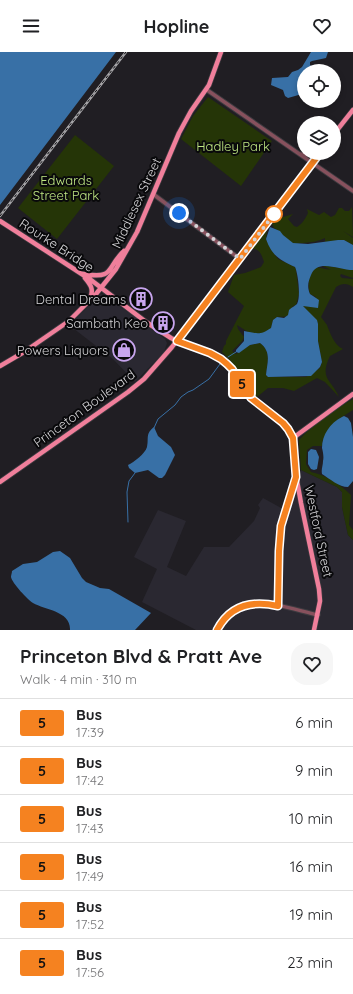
<!DOCTYPE html>
<meta charset="utf-8">
<style>
:root{--surface:#fff;--page:#f6f6f6;--text:#202124;--muted:#757577;--line:#e0e0e0}
body{margin:0;font-family:Quicksand,sans-serif;background:var(--page);color:var(--text);height:100vh;display:flex;flex-direction:column;font-size:15px;white-space:nowrap}
*{box-sizing:border-box;margin:0}
p{font-size:13px;color:var(--muted)}
.icon{flex:none;width:22px;height:22px;fill:none;stroke:currentColor;stroke-width:2;stroke-linecap:round;stroke-linejoin:round}
.map{position:relative;height:578px;overflow:hidden}
.drawer{display:flex;flex-direction:column;background:var(--surface);flex:1}
.drawer>*{flex:none}
.badge{padding:0 8px;border-radius:3px;font-size:14px;line-height:26px}
.buttons{position:absolute;left:297px;top:12px;display:grid;gap:8px}
.buttons a{display:grid;place-items:center;width:44px;height:44px;border-radius:50%;background:var(--surface);box-shadow:0 2px 6px #0003;font-size:20px}
.you{position:absolute;width:20px;height:20px;margin:-10px;border:3px solid #fff;border-radius:50%;background:#1a73e8;box-shadow:0 0 0 6px #1a73e833}
.map>.badge{position:absolute;translate:-50% -50%;box-shadow:0 0 0 2px #fff}
.round{display:grid;place-items:center;flex:none;width:42px;height:42px;border-radius:16px;background:var(--page)}
.head{display:flex;align-items:center;justify-content:space-between;height:68px;padding:0 20px}
h1{font-size:19px;font-weight:700;line-height:30px}
ul{padding:0;list-style:none}
li{display:flex;align-items:center;gap:12px;height:48px;padding:0 20px;border-top:1px solid var(--line)}
li div{flex:1}
li b{display:block;font-size:15px}
li em{font-style:normal}
li .badge{min-width:44px;font-weight:700;text-align:center}
header{display:flex;justify-content:space-between;align-items:center;height:52px;padding:0 20px;background:var(--surface);font-size:18px;font-weight:700}
.map>svg:first-child{display:block}
.built{fill:#2a2831}
.green{fill:#253507}
.water{fill:#3870a6}
.lines{fill:none;stroke-linecap:round;stroke-linejoin:round}
.stream{stroke:#3870a6;stroke-width:1}
.minor-casing{stroke:#3d3b40;stroke-width:5.5}
.major-casing{stroke:#3d3b40;stroke-width:6}
.minor{stroke:#87515d;stroke-width:3.5}
.major{stroke:#f07f9b;stroke-width:4.5}
.rail-casing{stroke:#a6a5a8;stroke-width:2.5}
.rail{stroke:#09090b;stroke-width:1;stroke-dasharray:3;stroke-linecap:butt}
.line-casing{stroke:#fff;stroke-width:9}
.line{stroke:#f58220;stroke-width:6}
.walk{stroke:#d5d4d7;stroke-width:4;stroke-dasharray:0 7.2}
.stop-dot{fill:#fff;stroke:#f58220;stroke-width:2}
.labels{text-anchor:middle;dominant-baseline:central;stroke-width:4;stroke-linejoin:round;paint-order:stroke}
.park-label{font-size:13px;fill:#bfe783;stroke:#09090b}
.street-label{font-size:13px;fill:#d5d4d7;stroke:#09090b}
.poi-label{font-size:13px;fill:#d5d4d7;stroke:#09090b;text-anchor:end}
</style>
<header><svg class="icon" aria-label="menu" viewBox="0 0 24 24"><path d="M4 6h16M4 12h16M4 18h16"/></svg>Hopline<svg class="icon" aria-label="heart" viewBox="0 0 24 24"><path d="M12 20l-8-8c-3-5 5-10 8-4 3-6 11-1 8 4z"/></svg></header>
<div class="map">
<svg width="353" height="578" viewBox="0 0 353 578">
<rect width="100%" height="100%" fill="#201e23"/>
<path class="built" d="M101,242l3,1 61,44 2,4 -3,9 -29,30 -22,-23 -44,-34z
M301,418l36,17 5,5v15l6,28 5,5v90h-157l-54,-28 15,-33 -23,-12 24,-47 28,11 -19,46 19,9 18,-29h25l25,-26 6,-13 -2,-3 5,-7 20,11 12,-20z"/>
<path class="green" d="M208,45l64,44 -31,45 -60,-47 12,-23z
M75,83l39,31 -57,73 -39,-31z
M352,155l1,30 -10,-6 10,7v7l-9,-5 -19,2v-4c-8,4 -13,4 -22,5 -6,0 -9,2 -15,-2 -6,-5 -8,-10 -14,-13l-2,-4 11,-7 10,-3 -5,5 6,7 3,1c6,-4 8,-8 11,-14l-1,-4 12,6 5,-3 7,5 4,-2 4,-7h3l3,3h4z
M267,178l-1,9 6,12 6,8 17,8 1,3 3,24 -3,11 -3,1c-6,13 -4,10 -16,11l-4,3 -2,8 -7,5 -7,1 -9,-2 -11,-7 1,4 6,8 -2,4 -10,10 4,3 14,-9 10,-2c12,9 7,20 6,32l2,2h38l14,-9 2,-6 -4,-21v-18l-15,-17h3l10,-9 -6,-3c-3,-9 -1,-20 6,-27l15,3 -10,-5 32,5v8l-12,-4 -1,2 2,2 11,1v8c-6,-4 -11,-4 -17,0l-15,30c2,3 4,5 6,8 3,8 7,20 16,24l-13,7c-11,23 1,23 9,41l-14,-15 -8,-4 -23,13 -11,-3h-15l-11,9 -2,-1 -16,-25 -9,-11 -8,-8 2,-6 2,-2v-3l18,-35 -16,-14 6,-17 11,-2 16,-6 3,-5c-2,-6 -4,-14 -12,-13z
M353,347v11l-16,10 -14,19 -1,7h-9l-6,4 -1,14 5,8c15,3 29,12 40,23l-2,30 4,5v10l-5,-5 -6,-28v-15l-5,-5 -36,-17 -2,-30c15,-16 35,-30 54,-41z"/>
<path class="water" d="M0,0h116l-116,153z
M311,0h17l-2,6 -14,3 -2,1v3l6,6h-12v23h-2l-14,4 -3,-2 -2,-6 -12,-5 1,-7c6,0 10,-1 16,-1l4,-5 6,-2 4,-3z
M270,175l10,4 3,4 10,8 15,1 30,-4h6l9,5v25c-14,0 -36,-12 -42,5 -3,7 -4,12 -1,19l9,6 -1,8 -15,-2 14,14 1,4v17l4,21 -2,5 -9,9 -43,1 -2,-2c1,-12 6,-23 -6,-32l-10,2 -11,8 -3,-1v-2l8,-9v-10c13,2 15,5 27,-3l2,-8 4,-3 7,1 4,-3 1,-5c3,-3 6,-4 8,-6 4,-7 1,-31 -2,-37 -15,-7 -23,-11 -29,-28z
M342,365l2,-1 4,2 3,5 2,14v44l-5,6c-9,0 -18,-8 -26,-13 -1,-5 1,-8 1,-13 1,-4 0,-9 -1,-13 0,-13 8,-25 20,-31z
M154,375l4,9 13,11 4,8 -10,20 -3,3h-3l-11,-8 -13,3 -6,-5 -1,-3c6,-3 17,-11 19,-18 2,-9 -2,-13 7,-20z
M311,397l5,1 3,7 -2,12 -3,1 -3,-1 -3,-5v-12z
M60,499l10,7 12,20 4,4 14,6 9,1 42,24 -16,17h-65c1,-19 -25,-20 -37,-27 -5,-3 -21,-20 -22,-26 0,-2 1,-4 1,-6l11,-7 14,-2 16,-10z"/>
<g class="lines">
<path class="stream" d="M228,305l8,-5
M154,376l4,-9 17,-14 6,-8 7,-5 5,-2 16,-11 11,-15
M128,470l-1,-30 2,-11 6,-8"/>
<g class="minor-casing">
<path id="minor" d="M207,38l146,101
M300,102l5,1 9,-2
M153,142l87,65
M217,578c22,-43 65,-23 101,-15"/>
</g>
<g class="major-casing">
<path id="major" d="M334,82l19,-24
M0,169l91,59 55,42 25,16 12,6 27,9 11,6 11,10 19,29 37,31 5,9 3,37 5,28 18,86 1,12 -6,29
M83,222c33,5 22,-5 41,-23
M85,226c6,7 9,12 5,20
M0,314l24,-14 45,-31 27,-27 20,-25 21,-37 42,-99 12,-22 18,-26 12,-33
M293,386l60,-44
M0,430l128,-90 16,-13 28,-32 148,-194"/>
</g>
<use href="#minor" class="minor"/>
<use href="#major" class="major"/>
<g class="rail-casing">
<path id="rail" d="M0,164l126,-164"/>
</g>
<use href="#rail" class="rail"/>
</g>
<g class="lines">
<g class="line-casing">
<path id="line" d="M217,578c13,-25 35,-30 61,-24l1,-55 2,-25 15,-49 -3,-39 -5,-9 -5,-6 -32,-25 -19,-29 -5,-5 -6,-5 -11,-6 -33,-12 143,-188"/>
</g>
<use href="#line" class="line"/>
<path class="walk" d="M179,161l61,46 34,-45"/>
</g>
<defs>
<g id="building-ring" transform="scale(1.15)"><circle r="9.5" fill="#09090b" stroke="#c8a5ee" stroke-width="1.5"/><path d="M-4-6H4V6H1V3H-1V6H-4ZM-2.5-4.3h1.7v1.8h-1.7ZM.8-4.3h1.7v1.8H.8ZM-2.5-1h1.7V.8h-1.7ZM.8-1h1.7V.8H.8Z" fill="#c8a5ee"/></g>
<g id="shop-ring" transform="scale(1.15)"><circle r="9.5" fill="#09090b" stroke="#c8a5ee" stroke-width="1.5"/><path d="M-5-2.5h2.3a2.7 3.5 0 0 1 5.4 0H5L5.5 6h-11ZM-1.5-2.5h3a1.5 2.3 0 0 0-3 0Z" fill="#c8a5ee"/></g>
</defs>
<g fill-rule="evenodd">
<use href="#building-ring" x="141" y="247"/>
<use href="#building-ring" x="163" y="271"/>
<use href="#shop-ring" x="124" y="298"/>
</g>
<circle class="stop-dot" cx="274" cy="162" r="8"/>
<g class="labels">
<g class="park-label">
<text x="233" y="94">Hadley Park</text>
<text x="66" y="128">Edwards<tspan x="66" dy="15">Street Park</tspan></text>
</g>
<g class="street-label">
<text transform="translate(136 151) rotate(-65)">Middlesex Street</text>
<text transform="translate(57 193) rotate(33)">Rourke Bridge</text>
<text transform="translate(84 356) rotate(-36)">Princeton Boulevard</text>
<text transform="translate(319 479) rotate(78)">Westford Street</text>
</g>
<g class="poi-label">
<text x="126" y="247">Dental Dreams</text>
<text x="148" y="271">Sambath Keo</text>
<text x="108" y="298">Powers Liquors</text>
</g>
</g>
</svg>
<div class="buttons">
<a><svg class="icon" aria-label="locate" viewBox="0 0 24 24"><circle cx="12" cy="12" r="6"/><path d="M12 2v4M12 18v4M2 12h4M18 12h4"/></svg></a>
<a><svg class="icon" aria-label="layers" viewBox="0 0 24 24"><path d="M12 4l9 5-9 5-9-5zM3 14l9 5 9-5"/></svg></a>
</div>
<div class="you" style="left:179px;top:161px"></div>
<b class="badge" style="left:242px;top:332px;background:#f58220;color:#111">5</b>
</div>
<section class="drawer">
<div class="head"><div><h1>Princeton Blvd &amp; Pratt Ave</h1><p>Walk · 4 min · 310 m</p></div><a class="round"><svg class="icon" aria-label="heart" viewBox="0 0 24 24"><path d="M12 20l-8-8c-3-5 5-10 8-4 3-6 11-1 8 4z"/></svg></a></div>
<ul>
<li><span class="badge" style="background:#f58220;color:#111">5</span><div><b>Bus</b><p>17:39</p></div><em>6 min</em></li>
<li><span class="badge" style="background:#f58220;color:#111">5</span><div><b>Bus</b><p>17:42</p></div><em>9 min</em></li>
<li><span class="badge" style="background:#f58220;color:#111">5</span><div><b>Bus</b><p>17:43</p></div><em>10 min</em></li>
<li><span class="badge" style="background:#f58220;color:#111">5</span><div><b>Bus</b><p>17:49</p></div><em>16 min</em></li>
<li><span class="badge" style="background:#f58220;color:#111">5</span><div><b>Bus</b><p>17:52</p></div><em>19 min</em></li>
<li><span class="badge" style="background:#f58220;color:#111">5</span><div><b>Bus</b><p>17:56</p></div><em>23 min</em></li>
</ul>
</section>
